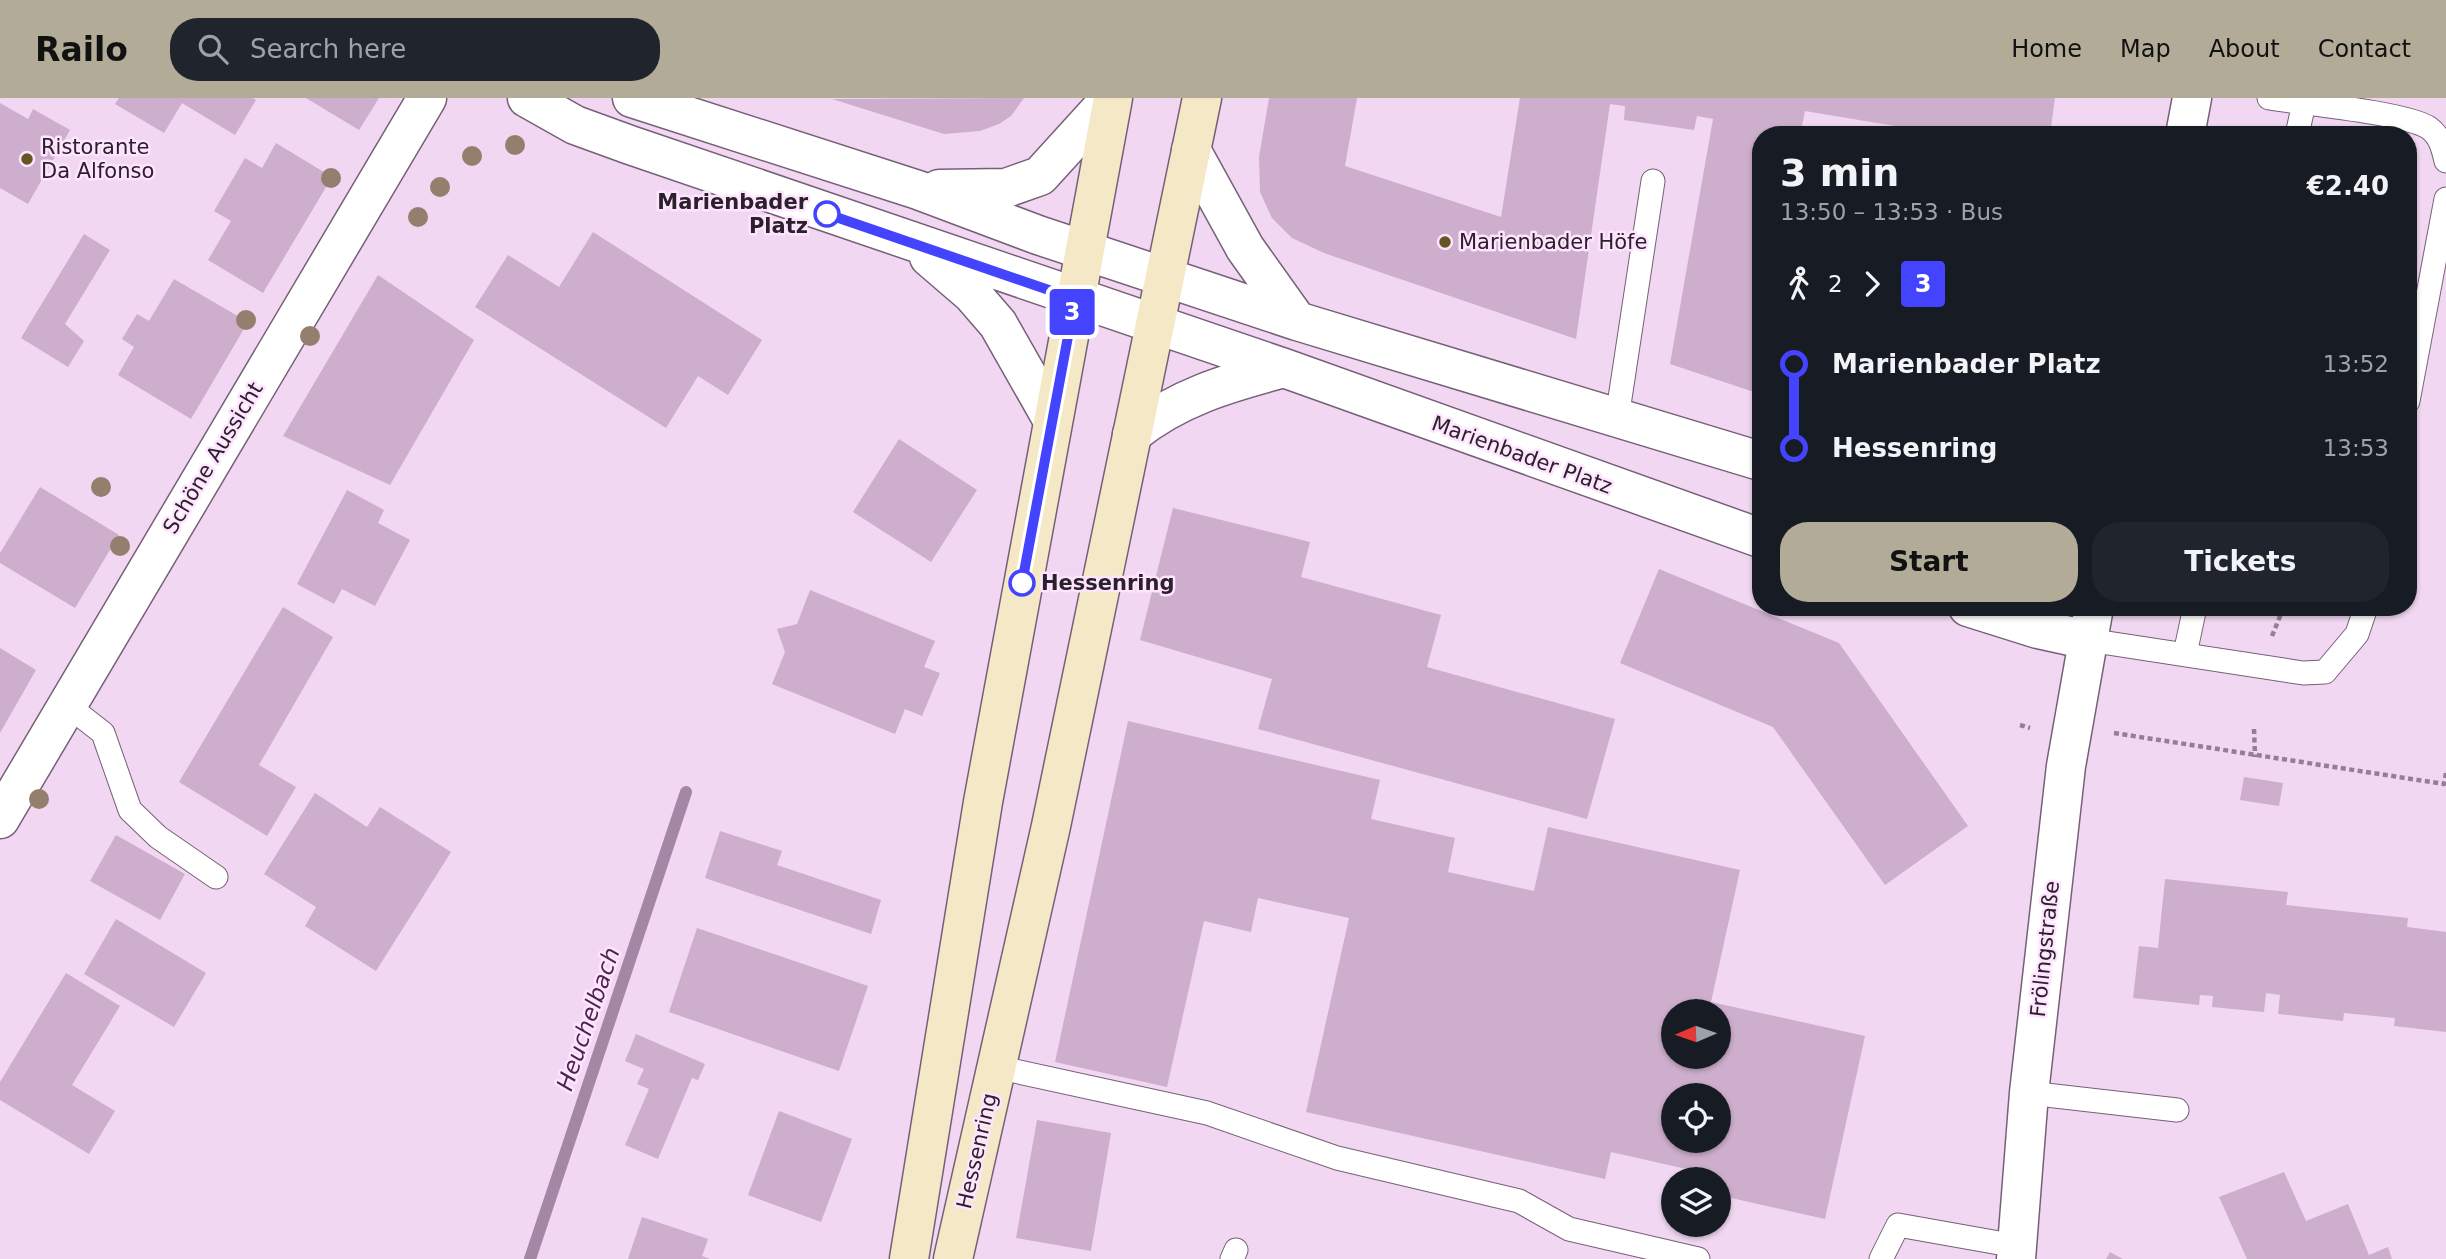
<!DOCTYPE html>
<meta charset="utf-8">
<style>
:root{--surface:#171b24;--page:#20242c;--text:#f1f3f6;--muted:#9ea1a6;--accent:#b2ab97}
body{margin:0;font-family:"DejaVu Sans",sans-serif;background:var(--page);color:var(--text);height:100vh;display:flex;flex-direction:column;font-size:26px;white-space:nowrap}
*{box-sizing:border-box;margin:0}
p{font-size:23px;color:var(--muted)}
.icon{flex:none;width:38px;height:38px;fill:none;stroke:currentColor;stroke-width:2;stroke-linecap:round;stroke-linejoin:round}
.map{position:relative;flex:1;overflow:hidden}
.details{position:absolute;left:1752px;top:28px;width:665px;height:490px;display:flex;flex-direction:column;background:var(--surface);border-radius:28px;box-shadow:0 2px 5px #0004}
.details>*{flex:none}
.badge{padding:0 14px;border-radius:5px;font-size:24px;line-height:46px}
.needle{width:46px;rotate:268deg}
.controls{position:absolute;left:1661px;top:901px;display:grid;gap:14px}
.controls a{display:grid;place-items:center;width:70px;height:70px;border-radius:50%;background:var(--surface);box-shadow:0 2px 5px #0004;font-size:35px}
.map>.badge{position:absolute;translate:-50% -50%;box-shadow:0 0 0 4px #fff}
.legs{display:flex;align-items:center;gap:10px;height:77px;padding:0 28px;font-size:23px}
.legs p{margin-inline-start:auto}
.head{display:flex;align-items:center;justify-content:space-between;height:119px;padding:0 28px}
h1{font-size:38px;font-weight:700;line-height:52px}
.primary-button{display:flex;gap:14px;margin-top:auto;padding:14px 28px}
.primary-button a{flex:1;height:80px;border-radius:28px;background:var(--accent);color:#111;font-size:28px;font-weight:700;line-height:80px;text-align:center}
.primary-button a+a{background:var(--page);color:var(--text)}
ul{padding:0 28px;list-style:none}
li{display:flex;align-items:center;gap:24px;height:84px;font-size:26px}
li i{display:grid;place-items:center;width:10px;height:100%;margin:0 9px;background:currentColor}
li i::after{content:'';width:18px;height:18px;margin:-9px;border:5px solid;border-radius:50%;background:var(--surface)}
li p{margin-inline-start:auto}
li:first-child i{background:linear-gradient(#0000 50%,currentColor 0)}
li:last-child i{background:linear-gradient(currentColor 50%,#0000 0)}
header{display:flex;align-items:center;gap:42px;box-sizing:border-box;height:98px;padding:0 35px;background:var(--accent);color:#111}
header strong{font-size:33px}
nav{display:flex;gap:38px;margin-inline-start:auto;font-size:24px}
.search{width:490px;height:63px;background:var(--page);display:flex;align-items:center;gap:18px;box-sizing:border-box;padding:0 24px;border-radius:28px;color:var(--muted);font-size:26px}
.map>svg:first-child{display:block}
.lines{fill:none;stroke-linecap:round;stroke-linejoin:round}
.stream{stroke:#a487a4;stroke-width:12}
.building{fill:#cdaecd;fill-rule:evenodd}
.lane-casing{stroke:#766077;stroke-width:25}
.street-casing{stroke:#766077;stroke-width:41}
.secondary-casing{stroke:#766077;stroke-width:41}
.path{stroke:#928092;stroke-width:4.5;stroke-dasharray:5 3.5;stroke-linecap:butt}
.lane{stroke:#fff;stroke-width:23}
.street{stroke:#fff;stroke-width:38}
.secondary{stroke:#f4e8c6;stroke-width:38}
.tree{fill:#947f6f}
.line-1-casing{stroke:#fff;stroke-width:16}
.line-1{stroke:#44f;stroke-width:10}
.poi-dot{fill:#665422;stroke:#ffe4ff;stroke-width:2.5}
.stop-1-dot{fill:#fff;stroke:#44f;stroke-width:3.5}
.labels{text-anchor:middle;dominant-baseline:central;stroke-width:5;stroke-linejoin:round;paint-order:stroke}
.poi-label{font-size:21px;fill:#2b212b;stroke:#ffe4ff;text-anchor:start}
.stop-label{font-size:21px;font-weight:bold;fill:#2b212b;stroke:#ffe4ff;text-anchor:end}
.street-label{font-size:21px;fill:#2b212b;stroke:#ffe4ff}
.water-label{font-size:23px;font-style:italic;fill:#4c254d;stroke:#ffe4ff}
</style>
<header>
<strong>Railo</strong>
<div class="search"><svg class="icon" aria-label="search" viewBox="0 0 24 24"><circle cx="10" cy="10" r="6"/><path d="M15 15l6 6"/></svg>Search here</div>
<nav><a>Home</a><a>Map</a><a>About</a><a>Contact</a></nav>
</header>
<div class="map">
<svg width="2446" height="1161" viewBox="0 0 2446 1161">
<rect width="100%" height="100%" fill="#f1d7f1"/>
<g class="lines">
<path class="stream" d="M530,1161l156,-467"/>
</g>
<path class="building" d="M119,0h134l3,2 -21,35 -53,-32 -18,30 -49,-29z
M306,0h73l-20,32z
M1024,0l-13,18 -12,8 -19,7 -36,3 -112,-35z
M1269,0h88l-12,68 156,51 19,-119h535l-5,37h-101l-144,-24 -5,24h-40v259l-90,-30 43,-245 -16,-3 -3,14 -70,-10 1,-14 -15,-2 -34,235 -252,-86 -32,-15 -20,-20 -12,-26 -1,-35z
M0,5l28,16 5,-10 37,21 -42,74 -28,-16z
M276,45l56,34 -69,116 -55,-33 23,-39 -17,-10 31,-53 17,10z
M593,134l169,108 -34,55 -30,-19 -32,52 -191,-121 33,-52 51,32z
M84,136l26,16 -45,74 19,17 -16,26 -47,-29z
M378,177l96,65 -84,145 -107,-49z
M174,181l74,43 -57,97 -73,-44 16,-28 -12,-8 15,-25 12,7z
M899,341l78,51 -46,72 -78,-50z
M40,389l79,48 -44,73 -75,-45v-10z
M347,392l37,20 -6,13 32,17 -35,66 -33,-17 -8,15 -37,-20z
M1173,410l137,34 -9,35 140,38 -14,52 188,52 -28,100 -329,-90 14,-50 -132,-39z
M1659,471l180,74 129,183 -83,59 -112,-158 -153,-64z
M810,492l125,51 -11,26 16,6 -18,43 -17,-7 -10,25 -123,-50 13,-32 -8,-23 20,-5z
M283,509l50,30 -74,128 37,22 -29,49 -88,-54z
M2279,509h38l-1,8z
M0,550l36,22 -36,63z
M1128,623l252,59 -9,39 84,19 -7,34 86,19 14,-64 192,43 -29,132 154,34 -40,183 -107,-24v-15h-16l2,-7 -93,-21 -6,27 -299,-67 43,-194 -91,-20 -7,34 -47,-11 -37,166 -112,-25zM1673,914h45v45h-45zM1673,998h45v45h-45z
M2244,679l39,6 -4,23 -39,-6z
M315,695l52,34 13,-20 71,45 -75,119 -71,-45 11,-19 -52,-33z
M720,733l62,20 -5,14 104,35 -10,34 -166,-56z
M116,737l69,39 -25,46 -70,-39z
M2165,781l123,13 -2,13 122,13 -1,9 39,5v100l-52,-6 1,-8 -51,-5 -1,8 -65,-7 2,-19 -14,-2 -2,19 -52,-5 1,-11 -13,-1 -1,10 -66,-7 6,-52 19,2z
M116,821l90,54 -32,54 -90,-53z
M697,830l171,58 -29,85 -170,-59z
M66,875l54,33 -48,79 43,26 -26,43 -89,-54v-18z
M636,936l69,30 -7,16 -6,-2 -34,81 -33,-14 24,-56 -12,-5 7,-15 -19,-8z
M779,1013l73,28 -31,83 -73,-27z
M1037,1022l74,13 -20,118 -75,-13z
M2284,1074l22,49 42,-17 21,51 19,-8 4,12h-145l-28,-62z
M642,1119l66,22 -6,17 8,3h-82z
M2110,1154l13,7h-17z"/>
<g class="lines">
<g class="lane-casing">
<path id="lane" d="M2269,0c32,5 138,15 160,30 11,8 14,20 17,33
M2297,37l7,-32
M2408,303l38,-202
M1617,320l36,-237
M2088,542l215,33 22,-1 32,-38 9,-27
M2185,556l10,-47
M67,607l36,28 27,77 28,27 58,40
M996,969l211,46 130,45 182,43 50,28 129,30
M2029,995l148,17
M1232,1161l4,-9
M1881,1161l17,-34 118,21"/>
</g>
<g class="street-casing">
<path id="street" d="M527,0l48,27 55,20 654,223 476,170
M632,0l286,92 120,45 259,86 463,140
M2185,37l7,-37
M1191,52l54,98 52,73
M939,91l67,-1 34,-12 71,-78
M929,159l43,37 26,30 54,95
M1132,336c46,-37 96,-51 152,-66
M1968,509l70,22 50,11
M0,721l427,-721
M2016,1161l13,-166 37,-327 28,-159"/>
</g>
<g class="secondary-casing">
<path id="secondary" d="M909,1161l74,-457 130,-704
M953,1161l98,-433 151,-728"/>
</g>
<path class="path" d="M2272,538l11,-27
M2020,627l10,3
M2254,631l1,28
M2114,635l330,51 2,-11"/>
<use href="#lane" class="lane"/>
<use href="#street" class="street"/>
<use href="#secondary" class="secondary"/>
</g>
<g class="tree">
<circle cx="515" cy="47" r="10"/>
<circle cx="472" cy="58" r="10"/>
<circle cx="331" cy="80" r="10"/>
<circle cx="440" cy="89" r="10"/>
<circle cx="418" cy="119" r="10"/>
<circle cx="246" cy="222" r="10"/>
<circle cx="310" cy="238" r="10"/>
<circle cx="101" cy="389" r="10"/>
<circle cx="120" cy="448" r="10"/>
<circle cx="39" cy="701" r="10"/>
</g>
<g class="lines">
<g class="line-1-casing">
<path id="line-1" d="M827,116l248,85 -53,284"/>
</g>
<use href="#line-1" class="line-1"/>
</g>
<g class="poi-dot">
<circle cx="27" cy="61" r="7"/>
<circle cx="1445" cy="144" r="7"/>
</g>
<g class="stop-1-dot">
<circle cx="827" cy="116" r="12"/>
<circle cx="1022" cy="485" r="12"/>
</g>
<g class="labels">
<g class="poi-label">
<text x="41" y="49">Ristorante<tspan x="41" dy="24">Da Alfonso</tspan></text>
<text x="1459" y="144">Marienbader Höfe</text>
</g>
<g class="stop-label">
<text x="808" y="104">Marienbader<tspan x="808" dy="24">Platz</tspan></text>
<text x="1041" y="485" text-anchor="start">Hessenring</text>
</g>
<g class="street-label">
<text transform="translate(1522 357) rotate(20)">Marienbader Platz</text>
<text transform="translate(213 360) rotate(-59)">Schöne Aussicht</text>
<text transform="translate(2045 851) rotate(-84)">Frölingstraße</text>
<text transform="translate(977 1053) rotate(-77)">Hessenring</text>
</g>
<g class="water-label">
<text transform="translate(588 921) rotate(-71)">Heuchelbach</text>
</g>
</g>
</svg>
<div class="controls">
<a><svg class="needle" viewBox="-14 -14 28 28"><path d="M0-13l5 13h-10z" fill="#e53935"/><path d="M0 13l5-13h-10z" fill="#9ea1a6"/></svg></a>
<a><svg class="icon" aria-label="locate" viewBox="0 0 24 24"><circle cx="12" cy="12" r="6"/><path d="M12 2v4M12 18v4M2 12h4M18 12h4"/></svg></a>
<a><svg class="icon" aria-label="layers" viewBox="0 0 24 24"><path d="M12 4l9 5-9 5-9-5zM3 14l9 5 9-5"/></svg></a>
</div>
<b class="badge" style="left:1072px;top:214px;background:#44f;color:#fff">3</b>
<section class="details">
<div class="head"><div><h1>3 min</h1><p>13:50 – 13:53 · Bus</p></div><b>€2.40</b></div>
<div class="legs"><svg class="icon" aria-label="walk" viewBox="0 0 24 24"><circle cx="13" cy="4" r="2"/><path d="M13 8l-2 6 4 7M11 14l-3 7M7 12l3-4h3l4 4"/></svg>2<svg class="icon" aria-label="forward" viewBox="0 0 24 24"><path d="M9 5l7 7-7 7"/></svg><b class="badge" style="background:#44f;color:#fff">3</b></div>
<ul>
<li><i style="color:#44f"></i><b>Marienbader Platz</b><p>13:52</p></li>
<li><i style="color:#44f"></i><b>Hessenring</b><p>13:53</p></li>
</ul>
<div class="primary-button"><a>Start</a><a>Tickets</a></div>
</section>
</div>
